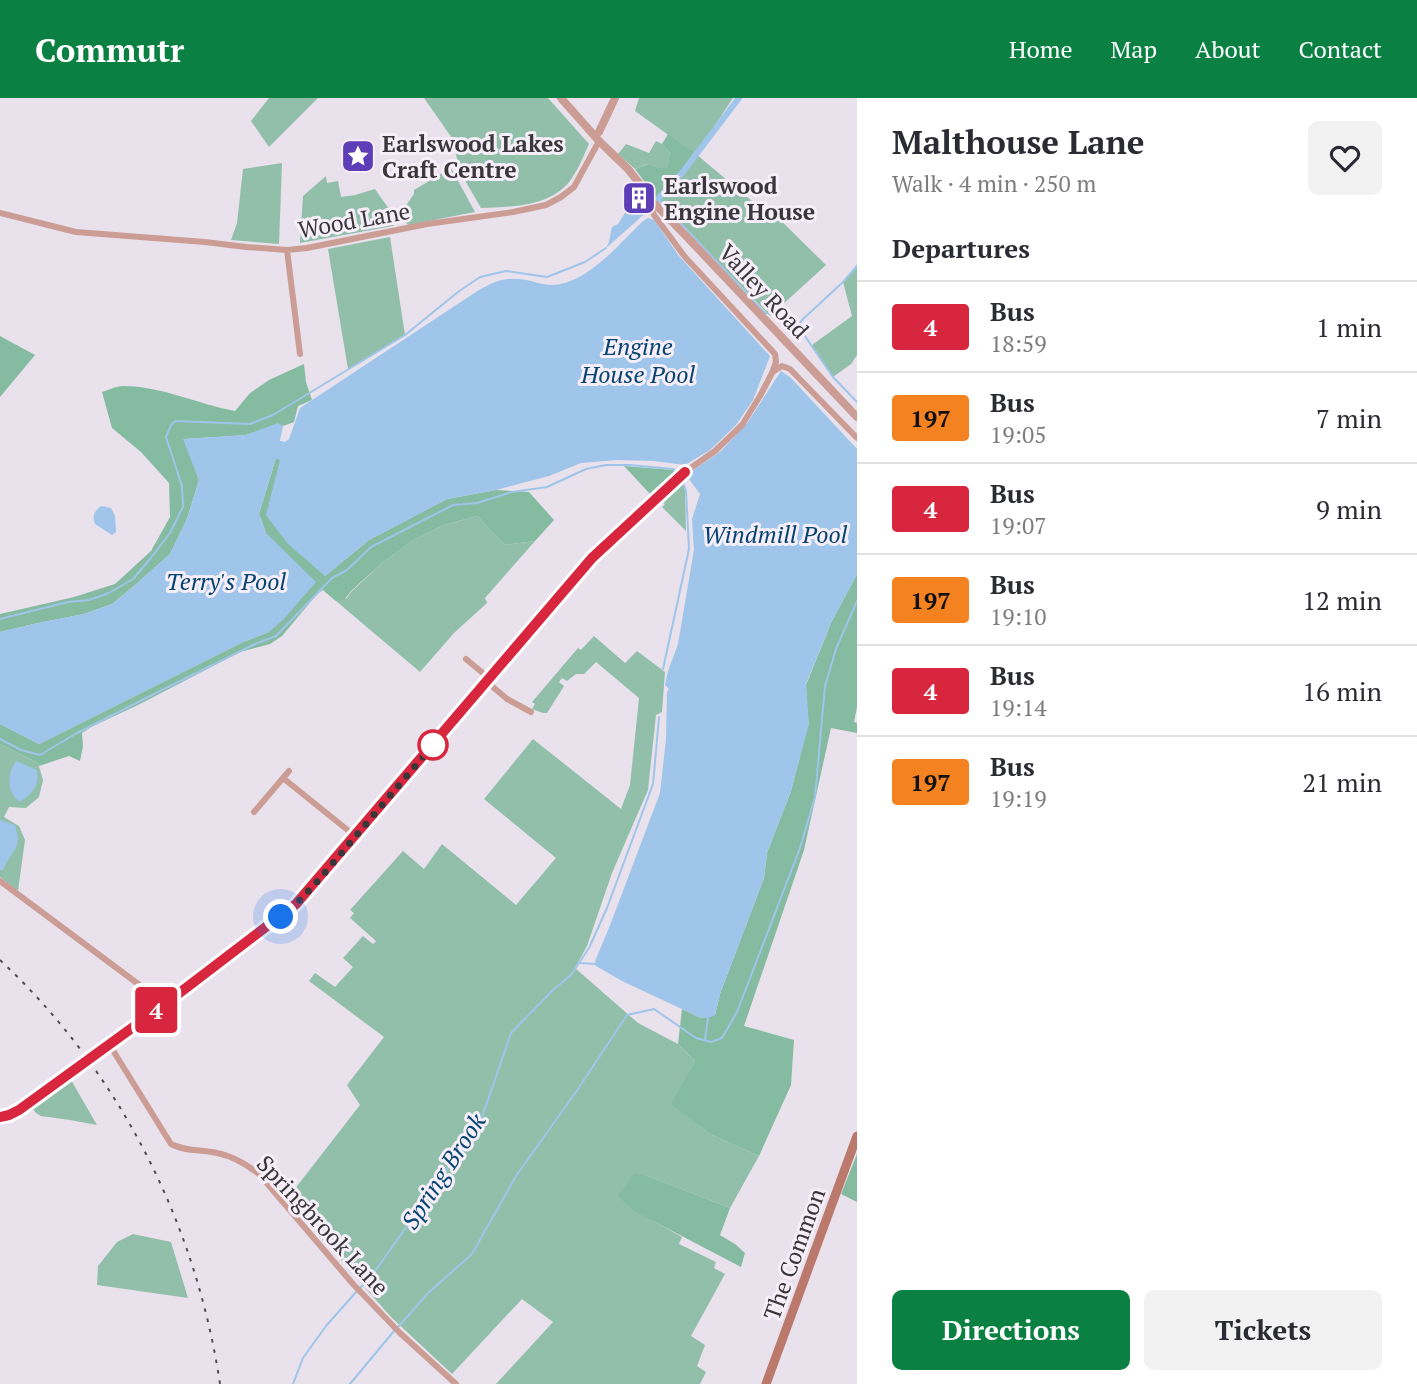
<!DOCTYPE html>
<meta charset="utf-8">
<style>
:root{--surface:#fff;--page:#f2f2f3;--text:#2b2b33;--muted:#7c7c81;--line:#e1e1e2;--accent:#0b8043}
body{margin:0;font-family:"PT Serif",serif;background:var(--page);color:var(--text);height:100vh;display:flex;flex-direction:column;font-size:26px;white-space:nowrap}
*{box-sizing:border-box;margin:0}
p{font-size:23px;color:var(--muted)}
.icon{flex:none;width:38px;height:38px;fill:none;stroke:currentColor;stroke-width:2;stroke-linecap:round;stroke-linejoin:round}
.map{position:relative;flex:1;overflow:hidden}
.details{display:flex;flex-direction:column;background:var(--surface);width:560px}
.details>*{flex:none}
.badge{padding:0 14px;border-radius:5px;font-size:24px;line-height:46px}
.you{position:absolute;width:35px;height:35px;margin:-18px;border:5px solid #fff;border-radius:50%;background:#1a73e8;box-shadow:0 0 0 10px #1a73e833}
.map>.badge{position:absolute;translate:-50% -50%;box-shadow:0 0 0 4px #fff}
h2{padding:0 35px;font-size:26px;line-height:63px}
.round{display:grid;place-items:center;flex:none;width:74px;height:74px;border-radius:10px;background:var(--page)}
.head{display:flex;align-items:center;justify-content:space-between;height:119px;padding:0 35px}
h1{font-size:33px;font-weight:600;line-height:52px}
.action{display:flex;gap:14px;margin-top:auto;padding:14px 35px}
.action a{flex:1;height:80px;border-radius:10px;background:var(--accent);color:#fff;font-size:28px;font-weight:600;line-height:80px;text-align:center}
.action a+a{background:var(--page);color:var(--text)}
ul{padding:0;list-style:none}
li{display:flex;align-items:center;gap:21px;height:91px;padding:0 35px;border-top:2px solid var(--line)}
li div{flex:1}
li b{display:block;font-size:26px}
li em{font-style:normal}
li .badge{min-width:77px;font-weight:700;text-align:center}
header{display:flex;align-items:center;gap:42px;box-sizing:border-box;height:98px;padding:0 35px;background:var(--accent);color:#fff}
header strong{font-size:33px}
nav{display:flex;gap:38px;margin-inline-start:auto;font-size:24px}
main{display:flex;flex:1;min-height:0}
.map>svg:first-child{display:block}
.green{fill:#92bfaa}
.forest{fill:#85bba1}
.water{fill:#9fc5ea}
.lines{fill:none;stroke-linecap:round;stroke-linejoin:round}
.stream{stroke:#9fc5ea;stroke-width:2}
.canal{stroke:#9fc5ea;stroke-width:6}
.minor{stroke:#cb9d94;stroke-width:6}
.tertiary{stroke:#cb9d94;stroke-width:8}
.secondary{stroke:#bb796c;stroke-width:9}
.rail{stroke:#504d51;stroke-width:2;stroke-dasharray:3.5 7;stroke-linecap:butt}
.line-casing{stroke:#fff;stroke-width:16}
.line{stroke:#d7263d;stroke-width:10}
.walk{stroke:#3a373b;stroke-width:7;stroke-dasharray:0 12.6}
.stop-dot{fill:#fff;stroke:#d7263d;stroke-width:3.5}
.labels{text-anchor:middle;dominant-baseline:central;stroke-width:6;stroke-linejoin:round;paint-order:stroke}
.poi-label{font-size:23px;font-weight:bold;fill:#3a373b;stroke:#f6eef9;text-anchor:start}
.street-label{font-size:23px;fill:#3a373b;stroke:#f6eef9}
.water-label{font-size:24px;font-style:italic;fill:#064472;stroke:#f6eef9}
</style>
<header>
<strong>Commutr</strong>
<nav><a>Home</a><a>Map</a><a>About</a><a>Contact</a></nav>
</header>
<main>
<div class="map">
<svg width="857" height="1286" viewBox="0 0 857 1286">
<rect width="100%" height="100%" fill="#e9e1ec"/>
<path class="green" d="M269,0h49l-49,49 -18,-26z
M424,0h124l41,46c-5,11 -10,24 -17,34 -19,29 -61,29 -91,30l-25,-43 2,-2 -6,-25z
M639,0h94l-37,56 63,53 6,-2 61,60 -56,51 -112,-116 24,-27 13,-19 -60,-43z
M656,43l6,3 8,9 -3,16 -8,-1 -12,-4 -12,5 -17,-15 8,-10 23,9z
M282,65l-3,81 -48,-4 6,-17 6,-54z
M451,70l24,44 -67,13 -6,-7 3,-11 9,-13v-4z
M326,78l1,7 11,-2 3,16 14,-2 20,-6 21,30 -3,7 -93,17 3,-47z
M390,139l15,98 -57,34 -20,-120z
M857,168v89l-6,9 -18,13 -21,-32 40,-29 -9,-34z
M682,382l3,11 1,40 -24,-24 3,-3 -3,-3z
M477,418l28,29 30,-4 -50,57 2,5 -33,30 -34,39 -97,-82 23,9 5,-7 31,-29 33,-24 29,-14z
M594,538l31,27 12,-12 28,21 -3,40 -6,3 -8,75 -36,83 -25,73 -12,22 63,55 40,21 17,17 -23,43 38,30 49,22 -29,52 -85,-33 -11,35 48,27 -3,7 37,18 -2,6 11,6 -34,62 14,9 -8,21 9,6 -6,12h-204l57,-62 -31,-23 -70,75 -61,-57 -104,-118 73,-94 -13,-20 37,-48 -75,-56 6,-8 20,14 18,-20 -10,-9 20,-22 10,8 3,-3 -26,-23 4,-5 -4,-3 53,-59 21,18 18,-25 74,61 40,-47 -72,-59 49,-60 88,70 9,-24 9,-87 -43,-36 -12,12h-8l-9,7 -5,-3 -3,4 5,4 -17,27h-4l-11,-4 3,-5 -3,-2 46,-54 3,2z
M0,646l38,19 5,17 -4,17 -13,11 -17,-1 -5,10 15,9 6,14 -7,51 -18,-14z
M71,982l26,45 -27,-5 -29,-4 -5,-3 -4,-5z
M133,1136l38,8 17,56 -91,-13 1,-19 19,-24z"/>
<path class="forest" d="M668,36l28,20 -14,19 -24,27 -23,-31 13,-5 11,4h8l3,-15 -8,-9z
M0,238l35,19 -35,42z
M304,266l2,18 6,18 -14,6 -4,16 -11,4 -5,-2 -32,11 -62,4 15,41 -12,39 -17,35 -36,32 -22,18 -28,10 -46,9 -38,9v-18l74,-17 41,-13 36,-33 19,-34 -1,-34 -28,-31 -29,-24 -10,-36c7,-2 14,-6 21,-6 39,0 74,18 112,25l15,-18 19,-13z
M276,360l5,1 44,117 44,-36 78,-41 49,-9 33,2 25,28 -19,21 -30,4 -28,-29 -33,9 -29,14 -33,24 -31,28 -6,8 -9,2 -13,-11 -6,4 -35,42 -12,8 -30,8 -102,53 -47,22 -9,6 1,13 -3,15 -11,-5 -30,10 -1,-3 -38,-19v-20l39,20 204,-102 26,-10 -3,-99 -7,-19z
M624,368l49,4 4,3 -25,23z
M857,476v133l-3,15 3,1v10l-26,-5 -27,122 -60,176 50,14 -3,45 -32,71 -49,-22 -39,-30 24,-43 -17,-17 4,-35 19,9 14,-3 5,-21 44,-116 3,-25 24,-62 17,-66 -2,-40 25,-62z
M857,1056v48l-16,-8z
M634,1076l11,1 85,33 -10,27 15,9 10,9 -4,14 -107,-56 -16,-15z"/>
<path class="water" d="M628,110l8,2 4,8 -34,30 3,-6 3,-15 6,-3z
M648,120l6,2 25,36 91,100 -17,44 -17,25 -26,25 -25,15 -32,-4 -36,-1 -36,3 -32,13 -53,14 -49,9 -78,41 -44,36 -37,-32 -22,-29 14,-55 -4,-2 -17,56 7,19 50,49 -33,38 -14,12 -26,10 -204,102 -39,-20v-92l38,-9 46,-9 28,-10 22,-18 36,-32 17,-35 12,-39 -16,-41 63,-4 32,-12 5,3 -3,15 5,1 4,-3 11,-31 179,-118c20,-11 30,-14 52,-9 7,2 14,4 21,4 35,-1 67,-41 91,-64z
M781,273l10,7 66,71v125l-26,49 -25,61 3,40 -18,67 -24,62 -3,25 -44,116 -5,21 -7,3h-7l-79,-37 -26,-15 -1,-5 14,-33 51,-135 6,-54 1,-47 2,-3 -4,-4 3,-14 10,-27 16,-94 -2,-31 8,-25 -11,-15v-6l32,-22 27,-29z
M101,408l10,2 4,8 1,16 -4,3 -17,-11c-3,-9 -1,-12 6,-18z
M16,663l21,9c2,17 -3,22 -17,32 -14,-10 -13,-28 -4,-41z
M0,722l15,5c8,25 -3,23 -12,45h-3z"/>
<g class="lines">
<path class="stream" d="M658,101l107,114h3
M643,103l4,7
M857,168l-14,16 -41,38 -4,6 35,51 24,25
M0,521l68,-17 21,-2 20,-7 24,-14 17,-20 20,-26 13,-26 -1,-21 -16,-49 5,-12 4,-4 75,3 23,-9 132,-80 53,-43 22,-15 26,-6 41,6 38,-15 21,-14
M663,571l26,-120 -3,-58 -4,-12
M0,641l21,11 19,5 37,-22 85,-43 93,-46 21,-8 56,-58 15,-8 24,-23 82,-42 24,-2 35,-11 35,-5 39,-18 20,-4h23l44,4 6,5
M580,865l16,1
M705,942l3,-22
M361,1189l17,-20 102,-144 31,-90 42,-43 18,-15 18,-27 18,-40 46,-124 6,-67
M398,1229l30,-34 44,-39 44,-78 62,-87 49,-74 27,-6 42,29 15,4 11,-4 15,-26 63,-164 15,-51 10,-111 11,-37 21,-48
M293,1286l10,-26 23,-32 31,-35
M350,1286l44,-53"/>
<path class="canal" d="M656,103l26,-28 57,-75
M640,116l8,-7"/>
<path class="minor" d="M0,115l76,19 129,10 41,5 41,3 20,-2 120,-24 86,-12 33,-7 15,-8 13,-10 25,-46
M287,152l13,104
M774,273l8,-5 8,3 67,69
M466,561l24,20
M487,584l20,17 24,13
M283,680l72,58
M254,714l35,-41
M0,783l165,123
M109,946l62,100c15,8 30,5 46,9 16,3 29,11 42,21l94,110 47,49 56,51
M0,1019l9,-2 10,-5 146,-106 131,-100 296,-346 93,-86 30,-21 27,-26 18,-29 12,-23 4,-11 -1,-8 -90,-97 -31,-42 -5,-14"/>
<path class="tertiary" d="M561,0l38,43 29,28 15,19 6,13 7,4 31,32 170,180
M595,38l4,-4 16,-34"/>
<path class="secondary" d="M766,1286l91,-248"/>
<path class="rail" d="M0,862c119,111 196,263 220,424"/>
</g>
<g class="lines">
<g class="line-casing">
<path id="line" d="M0,1019l9,-2 10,-5 146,-106 131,-100 296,-346 93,-86"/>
</g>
<use href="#line" class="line"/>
<path class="walk" d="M281,819l15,-13 20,-21 117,-138"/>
</g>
<defs>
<g id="sight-square" transform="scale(1.75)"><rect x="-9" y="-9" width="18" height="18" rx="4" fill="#5e3eb6" stroke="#f6eef9"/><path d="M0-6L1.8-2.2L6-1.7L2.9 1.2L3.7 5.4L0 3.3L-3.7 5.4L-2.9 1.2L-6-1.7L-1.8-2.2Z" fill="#fff"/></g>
<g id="building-square" transform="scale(1.75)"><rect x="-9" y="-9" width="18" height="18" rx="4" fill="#5e3eb6" stroke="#f6eef9"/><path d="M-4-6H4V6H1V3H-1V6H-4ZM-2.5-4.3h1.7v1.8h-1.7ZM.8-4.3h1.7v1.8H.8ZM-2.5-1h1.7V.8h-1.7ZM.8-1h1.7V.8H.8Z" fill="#fff"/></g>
</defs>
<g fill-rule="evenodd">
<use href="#sight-square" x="358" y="58"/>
<use href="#building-square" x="639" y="100"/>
</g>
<circle class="stop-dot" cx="433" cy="647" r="14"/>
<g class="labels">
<g class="poi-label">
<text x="382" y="45">Earlswood Lakes<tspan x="382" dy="26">Craft Centre</tspan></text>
<text x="664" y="87">Earlswood<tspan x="664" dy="26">Engine House</tspan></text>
</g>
<g class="street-label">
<text transform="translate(354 122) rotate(-10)">Wood Lane</text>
<text transform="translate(764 193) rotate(47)">Valley Road</text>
<text transform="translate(323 1127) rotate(47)">Springbrook Lane</text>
<text transform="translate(794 1156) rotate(-70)">The Common</text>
</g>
<g class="water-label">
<text x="638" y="248">Engine<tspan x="638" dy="28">House Pool</tspan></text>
<text x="775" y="436">Windmill Pool</text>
<text x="226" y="483">Terry's Pool</text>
<text transform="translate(443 1073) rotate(-57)">Spring Brook</text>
</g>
</g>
</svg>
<div class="you" style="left:281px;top:819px"></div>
<b class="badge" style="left:156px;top:912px;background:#d7263d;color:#fff">4</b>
</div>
<section class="details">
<div class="head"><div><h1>Malthouse Lane</h1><p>Walk · 4 min · 250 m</p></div><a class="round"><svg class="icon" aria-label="heart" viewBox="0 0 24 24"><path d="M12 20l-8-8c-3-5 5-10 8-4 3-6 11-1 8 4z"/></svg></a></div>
<h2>Departures</h2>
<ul>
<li><span class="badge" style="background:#d7263d;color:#fff">4</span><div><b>Bus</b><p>18:59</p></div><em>1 min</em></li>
<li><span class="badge" style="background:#f58220;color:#111">197</span><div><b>Bus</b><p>19:05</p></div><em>7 min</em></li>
<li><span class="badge" style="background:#d7263d;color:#fff">4</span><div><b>Bus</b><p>19:07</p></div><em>9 min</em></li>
<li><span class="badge" style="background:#f58220;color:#111">197</span><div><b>Bus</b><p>19:10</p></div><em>12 min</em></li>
<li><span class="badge" style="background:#d7263d;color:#fff">4</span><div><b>Bus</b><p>19:14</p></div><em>16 min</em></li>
<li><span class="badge" style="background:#f58220;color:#111">197</span><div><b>Bus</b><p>19:19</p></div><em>21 min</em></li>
</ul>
<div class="action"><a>Directions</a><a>Tickets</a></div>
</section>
</main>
